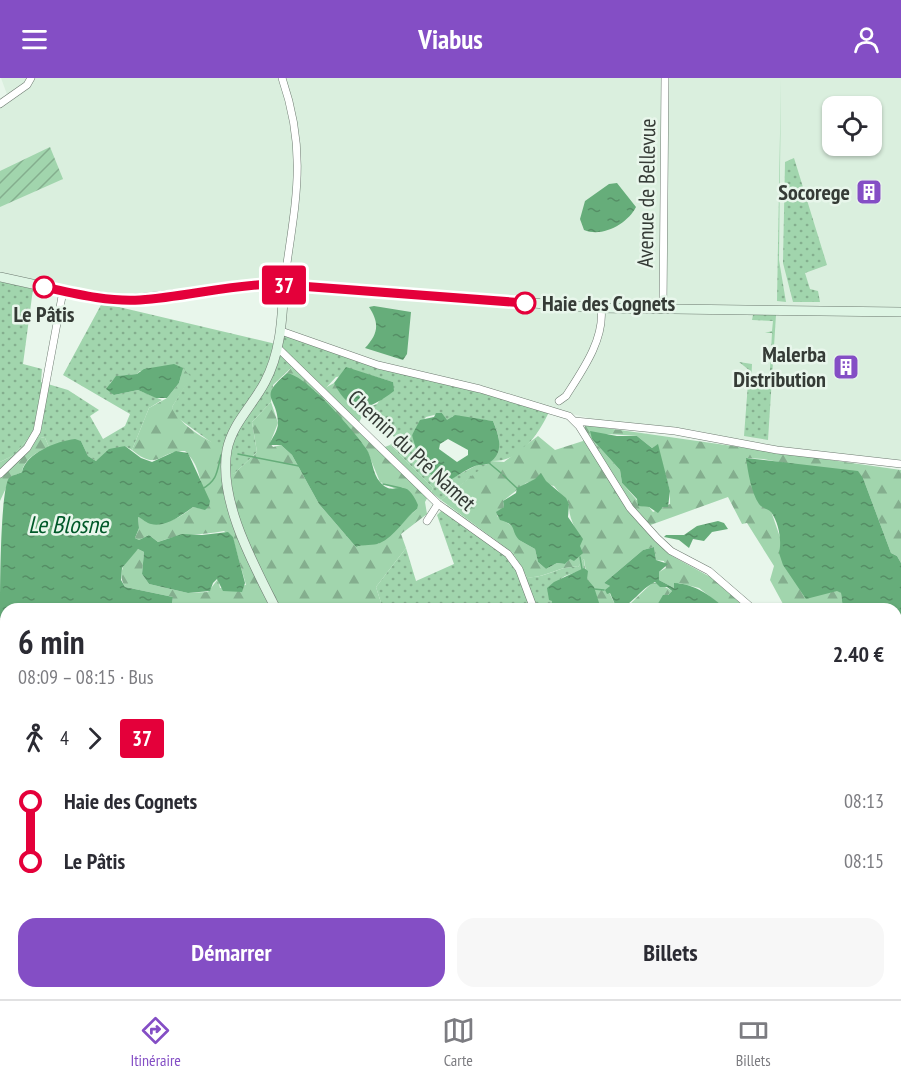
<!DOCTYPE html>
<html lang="fr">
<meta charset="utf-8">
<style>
:root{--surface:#fff;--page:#f7f7f7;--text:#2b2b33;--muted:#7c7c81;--line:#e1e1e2;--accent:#844ec5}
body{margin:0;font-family:"PT Sans Narrow",sans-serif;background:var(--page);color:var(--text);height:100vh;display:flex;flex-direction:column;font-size:22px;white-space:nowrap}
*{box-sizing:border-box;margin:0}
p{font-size:20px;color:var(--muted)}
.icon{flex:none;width:33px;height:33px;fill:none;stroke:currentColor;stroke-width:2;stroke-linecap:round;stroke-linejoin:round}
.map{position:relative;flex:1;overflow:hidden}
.panel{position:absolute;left:0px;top:525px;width:902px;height:396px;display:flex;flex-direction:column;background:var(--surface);border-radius:18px 18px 0 0;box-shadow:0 2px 4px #0004}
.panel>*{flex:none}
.badge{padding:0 12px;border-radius:4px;font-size:21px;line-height:39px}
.tools{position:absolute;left:822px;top:18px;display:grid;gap:12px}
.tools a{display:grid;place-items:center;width:60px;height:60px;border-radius:12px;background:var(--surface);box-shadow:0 2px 4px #0004;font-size:30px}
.map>.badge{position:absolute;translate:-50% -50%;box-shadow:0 0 0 3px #fff}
.legs{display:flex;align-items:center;gap:9px;height:66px;padding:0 18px;font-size:20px}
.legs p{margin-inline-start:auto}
.headline{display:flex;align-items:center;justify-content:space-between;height:102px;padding:0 18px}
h1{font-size:33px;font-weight:700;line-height:45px}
.cta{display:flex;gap:12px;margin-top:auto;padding:12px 18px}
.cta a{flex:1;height:69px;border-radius:18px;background:var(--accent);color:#fff;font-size:24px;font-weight:700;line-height:69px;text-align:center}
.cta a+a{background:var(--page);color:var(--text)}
ul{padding:0 18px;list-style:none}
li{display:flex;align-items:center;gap:21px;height:60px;font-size:22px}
li i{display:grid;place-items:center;width:9px;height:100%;margin:0 8px;background:currentColor}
li i::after{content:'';width:15px;height:15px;margin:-8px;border:4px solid;border-radius:50%;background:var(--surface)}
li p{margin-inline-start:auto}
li:first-child i{background:linear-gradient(#0000 50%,currentColor 0)}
li:last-child i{background:linear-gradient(currentColor 50%,#0000 0)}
header{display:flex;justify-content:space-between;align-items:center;height:78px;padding:0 18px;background:var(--accent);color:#fff;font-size:27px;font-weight:700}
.tab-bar{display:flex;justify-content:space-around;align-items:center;height:84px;border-top:2px solid var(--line);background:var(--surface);font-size:16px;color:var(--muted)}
.tab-bar a{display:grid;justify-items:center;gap:3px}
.tab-bar .current{color:var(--accent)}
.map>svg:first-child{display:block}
.built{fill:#daefde;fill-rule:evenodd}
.grass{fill:url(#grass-dots)}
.forest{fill:url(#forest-firs);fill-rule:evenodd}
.garden{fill:url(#garden-furrows)}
.water{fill:url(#water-ripples);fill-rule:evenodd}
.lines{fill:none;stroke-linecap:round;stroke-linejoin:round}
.stream{stroke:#66ad7a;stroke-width:1.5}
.street-casing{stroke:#6d7a70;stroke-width:8}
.secondary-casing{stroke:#6d7a70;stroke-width:10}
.street{stroke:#fff;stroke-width:7}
.secondary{stroke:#def5e4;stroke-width:9}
.line-1-casing{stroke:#fff;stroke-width:14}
.line-1{stroke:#e4003a;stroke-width:9}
.stop-1-dot{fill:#fff;stroke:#e4003a;stroke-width:3}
.labels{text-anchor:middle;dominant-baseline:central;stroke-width:5;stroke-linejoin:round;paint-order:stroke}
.poi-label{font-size:22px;font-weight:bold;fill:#353b36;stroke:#e8f6eb;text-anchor:end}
.street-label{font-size:22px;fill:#353b36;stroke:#e8f6eb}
.stop-label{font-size:22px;font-weight:bold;fill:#353b36;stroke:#e8f6eb;text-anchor:start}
.water-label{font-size:24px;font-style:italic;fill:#005929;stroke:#e8f6eb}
</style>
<header><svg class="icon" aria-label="menu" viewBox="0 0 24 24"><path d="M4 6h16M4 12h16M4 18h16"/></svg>Viabus<svg class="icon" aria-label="person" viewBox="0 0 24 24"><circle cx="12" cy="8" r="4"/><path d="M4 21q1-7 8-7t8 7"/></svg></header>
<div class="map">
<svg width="901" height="921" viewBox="0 0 901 921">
<defs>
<pattern id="grass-dots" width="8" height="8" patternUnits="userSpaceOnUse" patternTransform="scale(1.5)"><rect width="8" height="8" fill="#a1d5ad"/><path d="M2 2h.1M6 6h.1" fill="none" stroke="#84ae8e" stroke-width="1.8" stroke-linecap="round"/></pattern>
<pattern id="forest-firs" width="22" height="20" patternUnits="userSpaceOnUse" patternTransform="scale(1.5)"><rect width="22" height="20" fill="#a1d5ad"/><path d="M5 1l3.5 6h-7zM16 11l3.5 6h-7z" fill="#84ae8e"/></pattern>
<pattern id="garden-furrows" width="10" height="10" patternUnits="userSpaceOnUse" patternTransform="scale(1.5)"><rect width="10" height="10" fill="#a1d5ad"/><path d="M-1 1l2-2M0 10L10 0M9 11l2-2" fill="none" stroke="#84ae8e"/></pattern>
<pattern id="water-ripples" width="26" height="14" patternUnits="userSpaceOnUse" patternTransform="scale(1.5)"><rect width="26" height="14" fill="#66ad7a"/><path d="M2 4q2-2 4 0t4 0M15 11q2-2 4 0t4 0" fill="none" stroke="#558e65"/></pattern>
</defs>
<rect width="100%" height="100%" fill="#e8f6eb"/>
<path class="built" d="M1,0h900v383l-123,-13 -84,-18 -93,-9 -155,-38 -163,-50 1,-48 -13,-6 -28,1 -103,17 -37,-1 -103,-22v-168l8,-9zM832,28h40v40h-40z"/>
<path class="grass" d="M781,0l-2,182 7,42 -9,-1z
M794,80l33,107 -22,8 5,16 8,2 2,11h-27l-10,-39 2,-101z
M0,203l33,8 -10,75 19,5 -1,13 27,8 31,20 -9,6 13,23 22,-13 5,-12 -67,-39 39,-72 174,41 7,-11 100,33 168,42c-12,25 -29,54 -60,53 9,-21 11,-17 2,-40l-40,-5 -6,5 -5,-8 -16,4 -14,18 33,47 32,-17h10l-46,35 -10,-8 2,-4 -43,-43 6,-6 -30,-31 11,-4 16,-22 -30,-9 -27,4 -11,12 -33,-22 -19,18 -2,17 -19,20 5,30 -22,21 -5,2 -15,-30 -40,-29 -3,-9 18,-30 -50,-6 -3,3 -20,2 -7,7 4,12 24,-5 24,10 -13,8 -17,42 -7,-4 -29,15 -8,-5 -7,-15 -11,-1 -21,7 -4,-9 -14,-3 -17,20 -14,7z
M753,237h23l-8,125 -24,-4 5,-66 -10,-8 13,2 -1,21 18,1 3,-53h-7l7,-2 1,-10 -21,-1z
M447,427l66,48 14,24c19,2 33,-12 51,-10l6,-8 1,10 -20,7 -17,12 5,13 -2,8h-168l-7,-22 30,-39 10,33 38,-17 -17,-49z
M0,557h6v307l-6,-3z
M6,905v10h266l-2,6h-270v-14z
M296,915h253l-7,6h-248z"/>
<path class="forest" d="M292,289h14l19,21 9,-5 17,21 15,4 -10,21 21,21 13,-5 43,43 -8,14 2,12 -26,20 5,14 -30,39 7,22h-161l-25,-3 -1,3h-51l3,-4 11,3 13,-5 1,-6 -48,-10c-9,-15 1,-29 13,-38l6,3 -2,22 7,10 39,9 20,-1 10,-13 2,9 26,-3 -13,-46 -9,-8c-24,5 -45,2 -66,11l-9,-7 -10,5 -4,-2 4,-10 -1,-11c24,8 34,7 55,-10l10,2c1,-18 -3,-45 -18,-58 -25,-2 -26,22 -53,-1l17,-42 18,-10 12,-15 4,-15 8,9 -19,30c8,20 40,37 61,44l-3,23 5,-1 22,-21 -5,-30 19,-20 7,21 -8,20 3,4 8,-2 11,10 27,49 37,43 13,-4 9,1 39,-35 -21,-20 -16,-7 -14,-34 -12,-14 -39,-43 -28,-18z
M585,347l316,45v93l-4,-7 -6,-3 -28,-75 -100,-19 -16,-1 7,34 17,19 11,32 40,51 15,-4 4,3 2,16h-45l-15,-5 -13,-24 4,-14 -27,-43 -5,1 -14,-27 -83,30 27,29 42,23 33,30h-21l-27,-21 -20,-5 -5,5 -15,-8v-8l7,-4 -2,-7 -8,-1 -2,-13 -11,3 -39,33 6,3 -1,6 8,17h-16l-14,-30 -3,-20 -6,8c-18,-2 -33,12 -51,10l-14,-24 -72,-53 50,-39 13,1 34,-26 17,14 28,-9zM608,356l29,2 15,12 5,-3 13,46v13l-17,8 -4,-5 -7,-1 -20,-23 -2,-13 -28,-31zM536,402l18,6 15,18c-1,17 10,26 11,42l-15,18 -8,-1 -11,6 -8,-7 -3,-13 -16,-9 -4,-12 -18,-12 7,-9 -1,-6 23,-18z
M31,357l14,3 4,9c-11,4 -25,12 -27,25l-11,5 -11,24v-39l14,-7z
M652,505h6l14,8 -15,14 1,4h-38l11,-6z
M897,582l4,1 -3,38h3v156l-5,3z
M0,861l6,3v41l-6,2z
M549,915h161l17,6h-185z
M730,915h37l1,6h-35z
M779,915h73l2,6h-74z"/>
<path class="garden" d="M50,69l13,32 -63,28v-36z"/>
<path class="water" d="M617,105l19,24c-8,16 -33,31 -52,23l-4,-11 5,-18 24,-17z
M374,228l37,6 -4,42 -4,6 -38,-12c13,-14 15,-24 4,-41z
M174,286l9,4 -4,15 -12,15h-11l-18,-8 -24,5 -8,-6 10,-13 21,-2 7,-5z
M346,289l47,15 1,9c-26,20 -43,25 -60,-8z
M287,295c20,3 67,58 79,75 7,11 6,25 14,34 15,18 24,-10 38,23l-1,4c-12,9 -23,28 -37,34 -7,3 -16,1 -24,4l-37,-43 -27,-49 -11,-10h-12c3,-7 9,-14 9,-22 -1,-28 -21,-24 9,-50z
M436,335h6l5,7 8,-5 38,6c6,15 12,31 -4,42 -4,3 -10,1 -14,3 -11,4 -19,12 -30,16 -19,-3 -29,-31 -33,-47l8,-15 14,-3zM448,361l20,11v5l-11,7 -18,-13 1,-5z
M590,353l27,5h20l15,12 6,-4 12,47 -2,16h-5l-5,6 -9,-6 -11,-1 -1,-7 -15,-16 -2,-13 -28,-31z
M75,361l6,2 7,15 8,5 13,-12 16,-3 16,12 11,4 24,-11 12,2 22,48 -1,5 -4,4 -12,-3c-11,8 -28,21 -42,17 -5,-1 -8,-5 -13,-7l1,11 -4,10 4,2 10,-5 9,7 24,-8 20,1 26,-3 5,5 12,46 -3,9 -19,-1 -6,-12 -4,4 -3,8 -22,2 -39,-9 -7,-10 2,-22 -6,-3 -16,19 -1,12 4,7 48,10 -1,6 -10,4 -14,-2 -3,4h-139v8l-6,1c0,-24 0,-127 9,-140 3,-3 10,-4 13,-6 4,-19 35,-31 53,-33z
M746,380l112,13 5,7 28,75 6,3 4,7v98l-5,1v-53h-53l-2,-16 -4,-2 -31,8 -23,-34 -4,-12c3,-12 0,-30 -8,-41 -3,-3 -9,-4 -12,-8 -8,-12 -11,-32 -13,-46z
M541,395l5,8 20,17 3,6 -1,13 15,22 -3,7 3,7 -9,8 -4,-2 -5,5 -8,-1 -11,6 -8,-7 -3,-13 -16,-9c-9,-10 -1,-15 -19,-20l-4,-8 8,-5 -1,-6 13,-8 1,-5 18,-9z
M718,443l6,2 4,6 -16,3 -8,9 -11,-2 -4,9 -10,-8 -15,-3 2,-2h18l13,-9z
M654,469l2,13 12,4 -9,8v8l15,8v-5c21,1 36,12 52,26h-68l-2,-2 7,-12h5l4,-4 -5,-4h-7l-5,-5c-15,7 -22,23 -38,27l-7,-16 -3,1 -2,-4 5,-4 -6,-3 39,-33z
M584,490l4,3 -1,8 7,8 7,22h-50l1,-8 -3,-1 -2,-12 7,-6z
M901,845v76h-3l2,-11 -4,-6v-56z"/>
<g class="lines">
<path class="stream" d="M238,376l61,12
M489,385l12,10
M503,397l15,14
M383,406l18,4
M202,411c16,-9 15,-18 19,-34
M580,479l2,12
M594,511l10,1"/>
<g class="street-casing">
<path id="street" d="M282,0c27,78 12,129 2,207
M0,26l27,-19 4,-7
M663,230l2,-230
M281,253l97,34 102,24 89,27 10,10 51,82 27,30 14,13 38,20 44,38
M279,271l159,155 70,50 11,15 15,40
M559,323l7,-5c16,-25 39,-57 35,-88
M575,343l100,10 102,19 124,14
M0,396l27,-26 10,-17 26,-140
M427,443l11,-17
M896,597l5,-3"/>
</g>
<g class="secondary-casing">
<path id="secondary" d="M0,199l73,16 51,7 149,-16 328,24 300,4
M276,531c-22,-44 -58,-108 -49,-159 5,-26 26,-45 38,-68 16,-30 17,-63 19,-97
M289,921l2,-6"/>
</g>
<use href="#street" class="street"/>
<use href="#secondary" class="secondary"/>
</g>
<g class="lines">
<g class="line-1-casing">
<path id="line-1" d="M44,209c32,7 64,15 96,13 45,-3 88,-15 133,-16l252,19"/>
</g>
<use href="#line-1" class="line-1"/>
</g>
<defs>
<g id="building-square" transform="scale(1.35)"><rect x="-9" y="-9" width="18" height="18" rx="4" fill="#844ec5" stroke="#e8f6eb"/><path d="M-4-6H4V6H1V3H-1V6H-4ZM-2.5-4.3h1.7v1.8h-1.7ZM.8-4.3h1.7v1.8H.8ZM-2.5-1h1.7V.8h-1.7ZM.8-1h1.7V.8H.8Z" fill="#fff"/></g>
</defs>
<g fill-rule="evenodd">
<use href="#building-square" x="869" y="114"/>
<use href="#building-square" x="846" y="289"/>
</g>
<g class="stop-1-dot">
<circle cx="44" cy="209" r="10"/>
<circle cx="525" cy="225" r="10"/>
</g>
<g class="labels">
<g class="poi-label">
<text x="850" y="114">Socorege</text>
<text x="826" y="276">Malerba<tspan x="826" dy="25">Distribution</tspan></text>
</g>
<g class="street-label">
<text transform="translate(646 115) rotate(-89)">Avenue de Bellevue</text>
<text transform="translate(412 372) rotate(43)">Chemin du Pré Namet</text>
</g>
<g class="stop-label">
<text x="542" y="225">Haie des Cognets</text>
<text x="44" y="236" text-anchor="middle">Le Pâtis</text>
</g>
<g class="water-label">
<text x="68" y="446">Le Blosne</text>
</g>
</g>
</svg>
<div class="tools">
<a><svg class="icon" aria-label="locate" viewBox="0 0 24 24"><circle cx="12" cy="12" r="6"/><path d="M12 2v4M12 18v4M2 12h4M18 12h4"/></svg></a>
</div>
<b class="badge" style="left:284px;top:207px;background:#e4003a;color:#fff">37</b>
<section class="panel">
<div class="headline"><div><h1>6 min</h1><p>08:09 – 08:15 · Bus</p></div><b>2.40 €</b></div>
<div class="legs"><svg class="icon" aria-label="walk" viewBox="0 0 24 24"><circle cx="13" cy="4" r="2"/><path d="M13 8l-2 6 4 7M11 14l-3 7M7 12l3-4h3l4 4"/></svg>4<svg class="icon" aria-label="forward" viewBox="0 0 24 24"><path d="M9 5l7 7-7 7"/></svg><b class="badge" style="background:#e4003a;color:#fff">37</b></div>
<ul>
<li><i style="color:#e4003a"></i><b>Haie des Cognets</b><p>08:13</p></li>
<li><i style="color:#e4003a"></i><b>Le Pâtis</b><p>08:15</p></li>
</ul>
<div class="cta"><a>Démarrer</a><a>Billets</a></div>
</section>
</div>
<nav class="tab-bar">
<a class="current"><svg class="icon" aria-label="directions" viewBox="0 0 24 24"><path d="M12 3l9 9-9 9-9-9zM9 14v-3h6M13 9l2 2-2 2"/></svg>Itinéraire</a>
<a><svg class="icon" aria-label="map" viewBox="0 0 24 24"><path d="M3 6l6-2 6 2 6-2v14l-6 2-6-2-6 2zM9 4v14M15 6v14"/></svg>Carte</a>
<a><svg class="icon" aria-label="tickets" viewBox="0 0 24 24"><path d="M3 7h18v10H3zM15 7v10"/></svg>Billets</a>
</nav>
